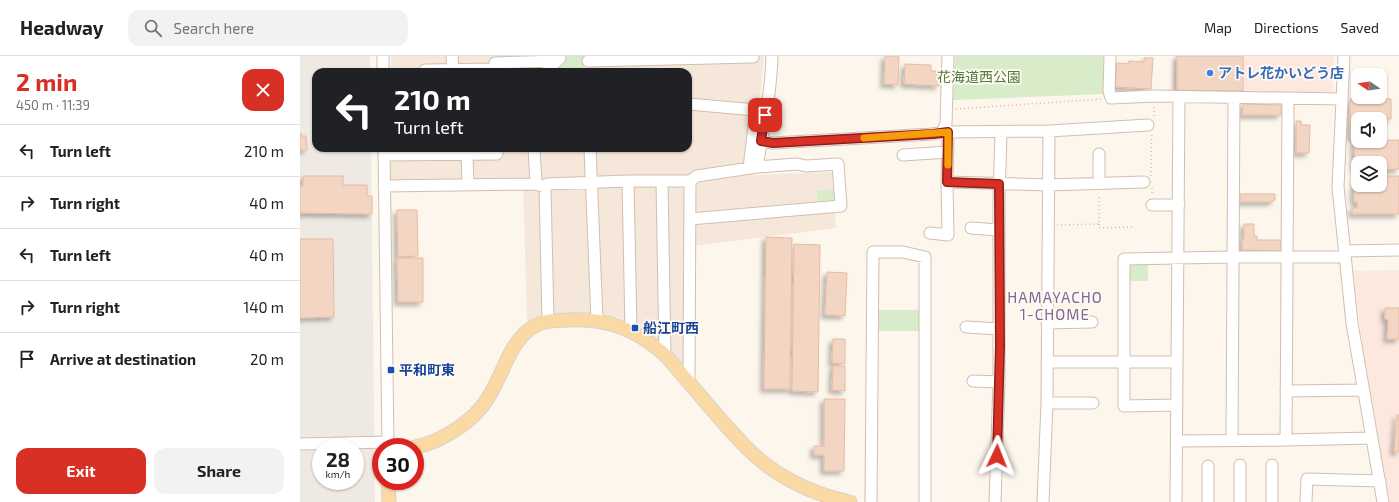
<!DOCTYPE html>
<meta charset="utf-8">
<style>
:root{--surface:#fff;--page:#f2f2f2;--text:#222;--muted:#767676;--line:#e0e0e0;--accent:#d93025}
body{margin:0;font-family:"Exo 2","Noto Sans JP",sans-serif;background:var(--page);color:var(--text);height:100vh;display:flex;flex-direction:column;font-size:15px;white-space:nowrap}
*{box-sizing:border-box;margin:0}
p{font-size:13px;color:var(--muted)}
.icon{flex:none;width:22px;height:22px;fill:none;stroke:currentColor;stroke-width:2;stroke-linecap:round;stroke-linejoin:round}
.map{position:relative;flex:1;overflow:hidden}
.details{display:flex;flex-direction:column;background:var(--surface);width:300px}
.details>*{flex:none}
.guide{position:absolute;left:12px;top:12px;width:380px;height:84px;border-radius:12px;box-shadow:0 1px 3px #0004;background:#202124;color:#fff;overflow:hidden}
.needle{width:26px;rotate:283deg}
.tools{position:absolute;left:1051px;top:12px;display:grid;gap:8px}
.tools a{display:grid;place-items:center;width:36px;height:36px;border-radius:8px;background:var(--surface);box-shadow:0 1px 3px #0004;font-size:20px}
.speed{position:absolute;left:12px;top:382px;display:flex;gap:8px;font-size:20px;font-weight:700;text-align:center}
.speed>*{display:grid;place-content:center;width:52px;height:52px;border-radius:50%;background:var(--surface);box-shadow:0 1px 3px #0004;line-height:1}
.speed small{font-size:10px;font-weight:400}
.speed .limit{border:6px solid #d22;background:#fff;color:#111}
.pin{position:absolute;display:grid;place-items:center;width:34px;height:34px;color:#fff;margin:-17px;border-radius:8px;box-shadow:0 2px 6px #0006}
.me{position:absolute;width:44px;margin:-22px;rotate:2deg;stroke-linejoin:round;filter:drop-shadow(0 0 3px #0008)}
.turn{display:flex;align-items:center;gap:14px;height:84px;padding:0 16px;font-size:18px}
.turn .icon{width:52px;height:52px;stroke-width:2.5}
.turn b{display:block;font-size:28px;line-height:34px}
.round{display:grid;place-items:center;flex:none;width:42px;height:42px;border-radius:12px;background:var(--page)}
.head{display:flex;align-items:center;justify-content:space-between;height:68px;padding:0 16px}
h1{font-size:24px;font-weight:700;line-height:30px;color:var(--accent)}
.primary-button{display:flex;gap:8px;margin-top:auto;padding:8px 16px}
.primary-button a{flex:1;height:46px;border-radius:12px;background:var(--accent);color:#fff;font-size:16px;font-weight:700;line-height:46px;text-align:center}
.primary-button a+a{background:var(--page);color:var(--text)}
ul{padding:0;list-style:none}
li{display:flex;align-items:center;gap:12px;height:52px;padding:0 16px;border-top:1px solid var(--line)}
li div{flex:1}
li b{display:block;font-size:15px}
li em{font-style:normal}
header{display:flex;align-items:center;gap:24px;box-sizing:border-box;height:56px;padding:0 20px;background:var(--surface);border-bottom:1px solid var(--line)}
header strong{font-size:19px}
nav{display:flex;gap:22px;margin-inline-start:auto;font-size:14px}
.search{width:280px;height:36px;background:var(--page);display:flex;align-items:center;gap:10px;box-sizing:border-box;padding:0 14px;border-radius:12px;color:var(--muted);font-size:15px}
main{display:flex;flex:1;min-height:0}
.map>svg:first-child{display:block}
.residential{fill:#f5e8da}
.commercial{fill:#fde8e0}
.industrial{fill:#efe9e4;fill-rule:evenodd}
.green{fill:#d8ecc9}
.building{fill:#f3d5c3;stroke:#e6bba3;filter:url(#shadow)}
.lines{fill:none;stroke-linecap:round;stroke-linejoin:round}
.minor-casing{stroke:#d1beb0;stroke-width:13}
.major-casing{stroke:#dad1cd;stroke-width:15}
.path{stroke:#d9b8a5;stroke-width:1.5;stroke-dasharray:1 3;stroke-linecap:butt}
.minor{stroke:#fff;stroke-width:11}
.major{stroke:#fbd9a5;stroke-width:13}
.route-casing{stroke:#8d1f18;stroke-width:10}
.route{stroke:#d93025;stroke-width:7}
.slow{stroke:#f59e0b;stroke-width:7}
.shop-dot{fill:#3f7fe0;stroke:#fffaf3;stroke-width:1.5}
.transit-dot{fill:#1a4fb4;stroke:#fffaf3;stroke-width:1.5}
.labels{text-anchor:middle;stroke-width:3.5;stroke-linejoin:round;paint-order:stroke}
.shop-label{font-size:14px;font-weight:bold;fill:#366cbe;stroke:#fffaf3;text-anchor:start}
.park-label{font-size:14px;fill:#537a41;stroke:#fffaf3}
.transit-label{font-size:14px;font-weight:bold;fill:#164399;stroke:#fffaf3;text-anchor:start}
.neighbourhood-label{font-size:15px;letter-spacing:1px;fill:#846695;stroke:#fffaf3}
</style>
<header>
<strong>Headway</strong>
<div class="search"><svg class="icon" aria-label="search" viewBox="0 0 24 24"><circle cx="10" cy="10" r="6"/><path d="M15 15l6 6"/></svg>Search here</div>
<nav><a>Map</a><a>Directions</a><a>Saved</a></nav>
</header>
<main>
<section class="details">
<div class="head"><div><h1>2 min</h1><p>450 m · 11:39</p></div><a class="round" style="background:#d93025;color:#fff"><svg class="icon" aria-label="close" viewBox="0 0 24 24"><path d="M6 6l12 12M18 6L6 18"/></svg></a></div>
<ul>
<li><svg class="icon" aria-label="left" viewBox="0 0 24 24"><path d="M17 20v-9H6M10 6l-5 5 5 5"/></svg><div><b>Turn left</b></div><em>210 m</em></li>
<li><svg class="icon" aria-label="right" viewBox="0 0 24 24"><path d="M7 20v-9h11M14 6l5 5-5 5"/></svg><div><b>Turn right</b></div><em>40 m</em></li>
<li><svg class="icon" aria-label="left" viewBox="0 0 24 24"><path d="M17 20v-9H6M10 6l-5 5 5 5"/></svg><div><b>Turn left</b></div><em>40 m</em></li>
<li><svg class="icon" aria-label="right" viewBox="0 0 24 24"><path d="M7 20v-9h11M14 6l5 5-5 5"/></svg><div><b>Turn right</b></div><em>140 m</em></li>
<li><svg class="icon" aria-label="arrive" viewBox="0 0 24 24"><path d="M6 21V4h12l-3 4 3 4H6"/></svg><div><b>Arrive at destination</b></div><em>20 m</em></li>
</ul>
<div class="primary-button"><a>Exit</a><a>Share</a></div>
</section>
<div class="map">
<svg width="1099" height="446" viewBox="0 0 1099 446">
<defs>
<filter id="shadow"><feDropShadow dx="-3.5" dy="3.5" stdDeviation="2" flood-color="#0004"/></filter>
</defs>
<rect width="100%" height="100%" fill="#fdf6ec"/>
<!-- residential -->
<path class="residential" d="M91,0H464L453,119L532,116L536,172L385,191L383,310L346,274L318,261L253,260L227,266L223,124L91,126V92H388V16H91Z"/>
<!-- commercial -->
<path class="commercial" d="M874,0H1034L1033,39L872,37Z
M1099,214V446H1088L1078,381L1063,294L1053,215Z"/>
<!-- industrial -->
<path class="industrial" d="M0,0H70V16H16V92H71L75,446H0ZM21,391H55V425H21Z"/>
<!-- green -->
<path class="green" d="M268,0H283L284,16H251Z
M655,0H803L804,38L653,44Z
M538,133L539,148L518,149L517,135Z
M826,205H848V225H826Z
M572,254H625V275H572Z"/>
<!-- building -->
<path class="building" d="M585,0H599L598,29L584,28Z
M877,0H943V35L877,34Z
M844,2H853L851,33L815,31L817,7L829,8V5L844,6Z
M605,8L631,9V15H639V30L604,28Z
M1050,43H1091V63H1058V82H1050Z
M943,48L981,49V59H942Z
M996,65H1001V69H1010L1009,97H996Z
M0,77H1V80H6L7,94H0Z
M1099,84V113L1080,114V107H1058V115H1055L1054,85Z
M3,120H43V129H67V140H72V158L0,157V130H3Z
M1056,120H1058V129H1080V120H1099V158H1052V152H1057V146H1054V130H1056Z
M940,138H975V144H973L972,146H940Z
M97,154H117L118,200L98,201Z
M944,168H954V180H957V184H981V195L942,194V183H944Z
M466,181L492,182L490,333H464Z
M0,183H33L34,261L0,262Z
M494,188L520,189L518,336L492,335Z
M97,202H123V246H98Z
M527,216L547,217L545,260L525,259Z
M1085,252H1099V283H1087L1088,264L1085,263Z
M533,283H545V308L532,307Z
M533,310H545V335L532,334Z
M524,343H545L544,415H524V399H514V390H524Z
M1097,359H1099V396H1094Z"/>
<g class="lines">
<defs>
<path id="minor" d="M83,0V16
M152,0L153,14
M810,0L809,35L811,42L854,40L1042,43
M1044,0L1038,131L1052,267L1083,446
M288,5L453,1
M125,16V14L195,13V7L257,5
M246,16L260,2
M388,48L456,54L449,112
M642,76L749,75L848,69
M648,76L647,126L748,129L844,126
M461,85L473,87L633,78L642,76L646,68L648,0
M84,92L88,391
M234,92L236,128
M290,92L297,264
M84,99L197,98V92
M167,99L168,129
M603,99L648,96
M457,111C463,75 471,37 472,0
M328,125L331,275
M362,125L365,300
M799,127V98
M84,130L236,128L245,131L247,128L328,125H390L397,120L457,111L497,108L506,110L538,108L541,150L390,163
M245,131L248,265
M852,149H879
M671,172L699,174
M630,177L648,179L647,126
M1045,195L1099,194
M747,267L792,266
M666,271L699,273
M747,306H877
M673,325L699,326
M389,327L390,125
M986,335L1063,334
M747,347H793
M877,349L824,350V203L932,201H1045
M932,384L934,42
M986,384L988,43
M877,385L986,384L1072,382
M0,388L88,386
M571,446L573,196H603L625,201V446
M695,446L699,326V144L701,76
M743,446L747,347L749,75
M876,446L879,41
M908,446V410
M940,446V409
M972,446V409
M1006,446L1007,423L1080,425"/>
<path id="major" d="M115,391C142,386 174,365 188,342C193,334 197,325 201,317C207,304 213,289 224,278C238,265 250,264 268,264C307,262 336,273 365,299C372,306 378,314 385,322C405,345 425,370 447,392C473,419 513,439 550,446
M88,425L89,446"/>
</defs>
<!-- minor casing -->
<use href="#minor" class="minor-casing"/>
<!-- major casing -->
<use href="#major" class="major-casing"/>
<!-- path -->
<path class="path" d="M656,53L802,43
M854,60V50
M851,120V92L852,78
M852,132V140
M799,168V172L832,171
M757,169L799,168V138"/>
<!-- minor -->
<use href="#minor" class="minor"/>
<!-- major -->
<use href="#major" class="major"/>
</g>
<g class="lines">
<defs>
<path id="route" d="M465,59L461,85L473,87L633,78L648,76L647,126L699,128L700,290L697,400"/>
</defs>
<!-- route casing -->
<use href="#route" class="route-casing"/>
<!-- route -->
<use href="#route" class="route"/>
<!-- slow -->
<path class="slow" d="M564,82L648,76V109"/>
</g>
<!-- markers -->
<circle class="shop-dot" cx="910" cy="17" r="4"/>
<g class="transit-dot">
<rect x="331" y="268" width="8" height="8" rx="2"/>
<rect x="87" y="310" width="8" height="8" rx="2"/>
</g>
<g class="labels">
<!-- shop labels -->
<g class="shop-label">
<text x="918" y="22">アトレ花かいどう店</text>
</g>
<!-- park labels -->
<g class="park-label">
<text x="679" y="26">花海道西公園</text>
</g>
<!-- transit labels -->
<g class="transit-label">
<text x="343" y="277">船江町西</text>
<text x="99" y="319">平和町東</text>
</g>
<!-- neighbourhood labels -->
<g class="neighbourhood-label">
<text x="755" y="247">HAMAYACHO<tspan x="755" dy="17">1-CHOME</tspan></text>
</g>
</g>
</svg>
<div class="tools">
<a><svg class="needle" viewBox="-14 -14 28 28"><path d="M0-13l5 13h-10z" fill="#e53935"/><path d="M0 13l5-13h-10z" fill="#767676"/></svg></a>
<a><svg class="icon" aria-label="sound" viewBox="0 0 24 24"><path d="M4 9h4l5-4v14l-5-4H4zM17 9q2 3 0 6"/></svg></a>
<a><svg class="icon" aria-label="layers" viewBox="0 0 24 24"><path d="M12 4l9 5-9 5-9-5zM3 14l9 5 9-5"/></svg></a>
</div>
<div class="speed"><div>28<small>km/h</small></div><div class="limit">30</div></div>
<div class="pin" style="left:465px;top:59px;background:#d93025"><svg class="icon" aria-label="arrive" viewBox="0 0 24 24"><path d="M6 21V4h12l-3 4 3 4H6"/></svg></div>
<svg class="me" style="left:697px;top:400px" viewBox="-20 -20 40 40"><path d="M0-17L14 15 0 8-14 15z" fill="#d93025" stroke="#fff" stroke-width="4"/></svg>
<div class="guide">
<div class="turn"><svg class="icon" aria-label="left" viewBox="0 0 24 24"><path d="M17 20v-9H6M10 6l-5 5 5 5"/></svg><div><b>210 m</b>Turn left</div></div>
</div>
</div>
</main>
